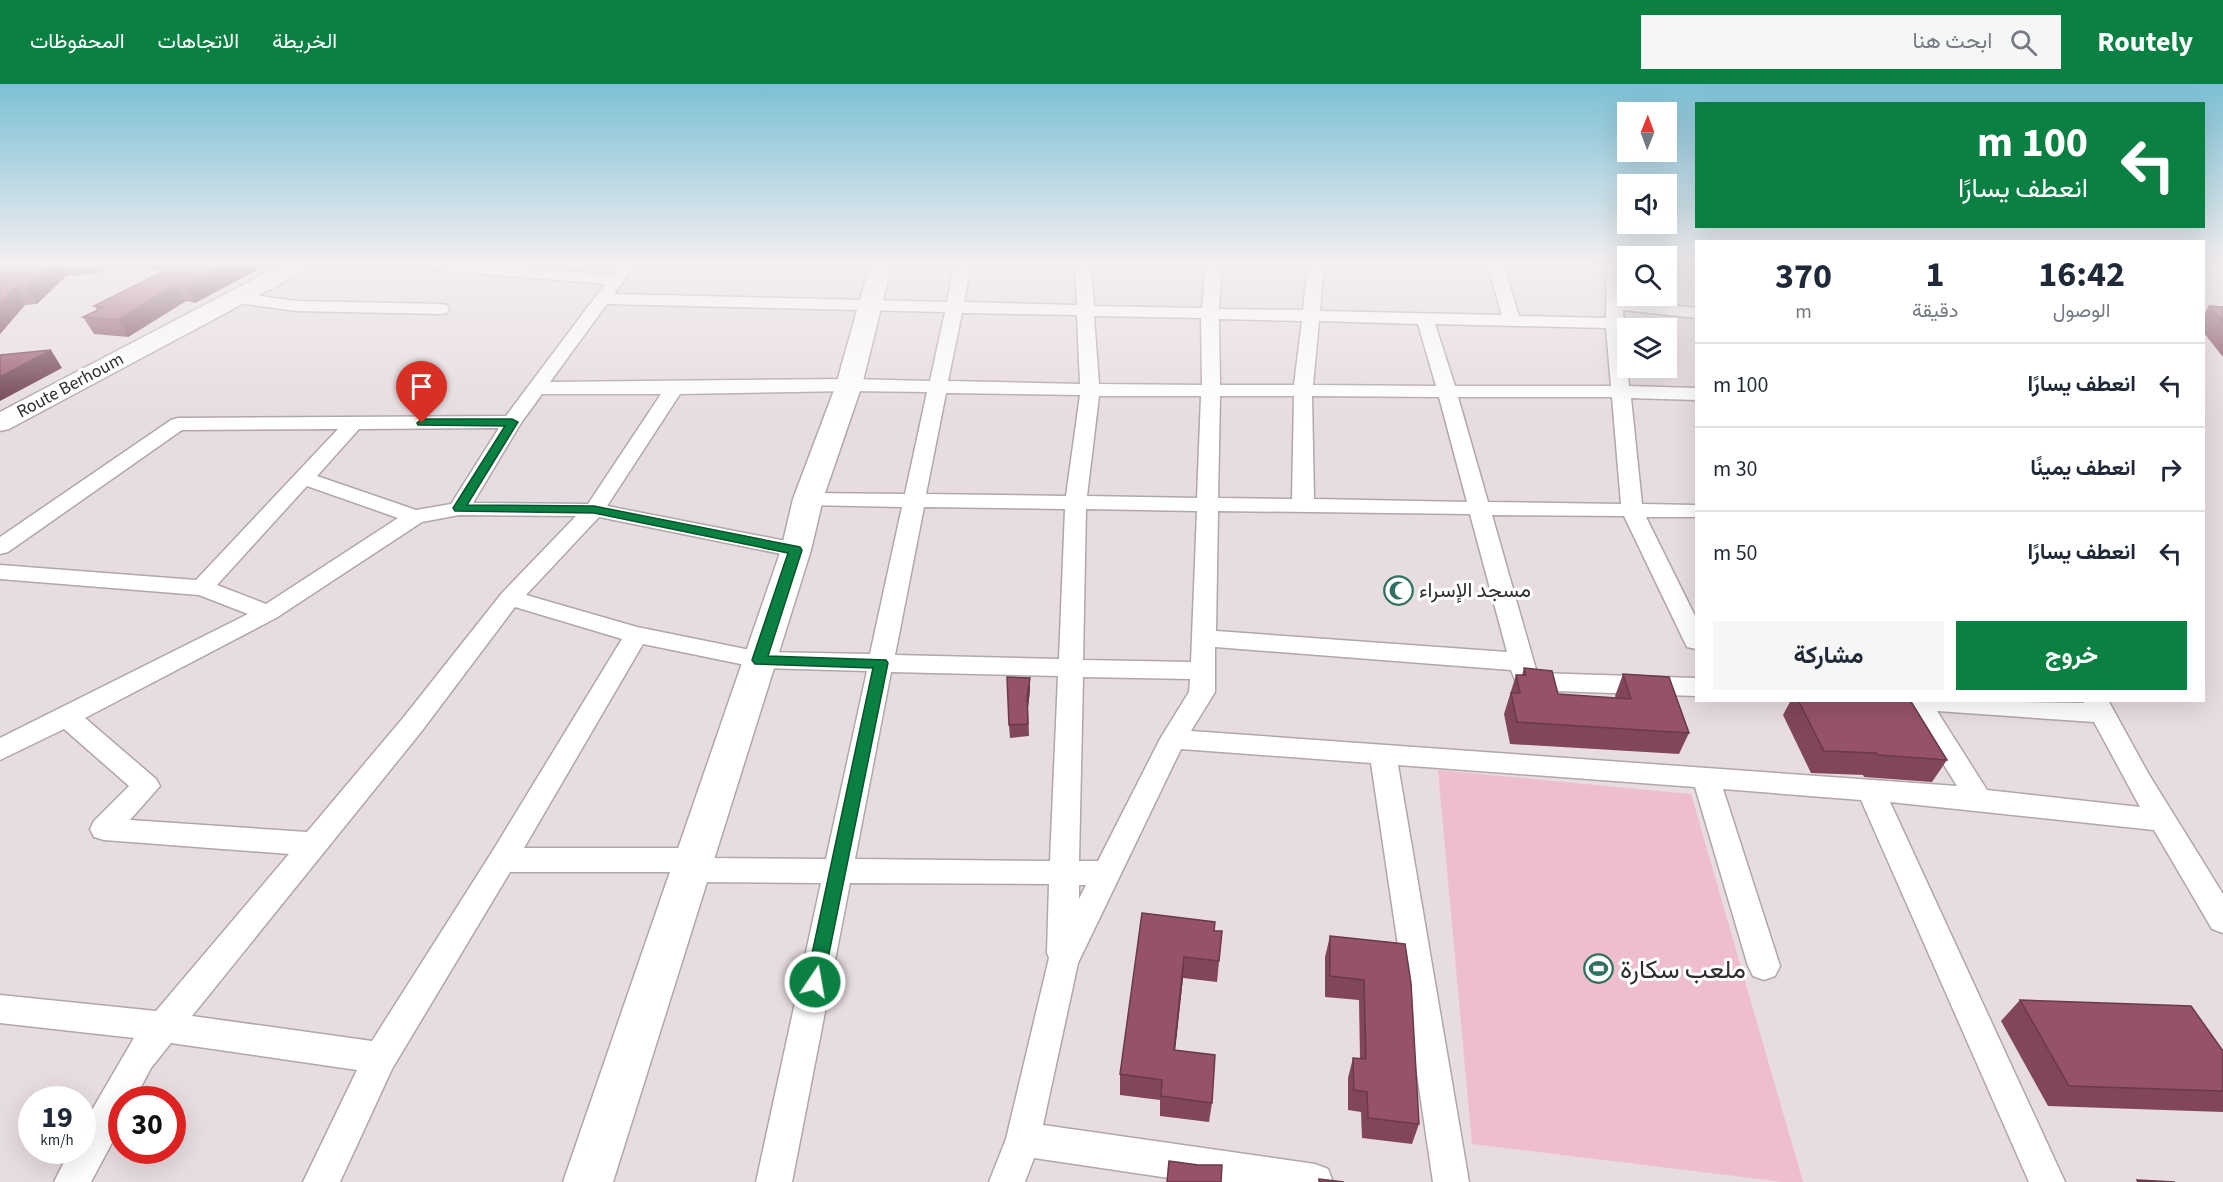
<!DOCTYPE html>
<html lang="ar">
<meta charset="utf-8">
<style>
:root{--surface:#fff;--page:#f6f6f7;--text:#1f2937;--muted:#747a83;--line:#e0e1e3;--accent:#0b8043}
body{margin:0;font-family:"Source Sans 3",Vazirmatn,sans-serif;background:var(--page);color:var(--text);direction:rtl;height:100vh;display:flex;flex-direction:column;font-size:22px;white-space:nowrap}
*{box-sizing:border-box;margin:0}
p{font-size:20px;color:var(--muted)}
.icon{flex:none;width:33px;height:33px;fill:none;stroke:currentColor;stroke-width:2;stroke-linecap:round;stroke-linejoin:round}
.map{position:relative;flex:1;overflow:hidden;direction:ltr}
.panel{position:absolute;left:1695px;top:156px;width:510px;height:462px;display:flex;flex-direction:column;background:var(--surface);border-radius:0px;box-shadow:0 6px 24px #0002;direction:rtl}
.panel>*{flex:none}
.top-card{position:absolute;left:1695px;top:18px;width:510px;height:126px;border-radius:0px;box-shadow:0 6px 24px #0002;direction:rtl;background:#0b8043;color:#fff;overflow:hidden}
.needle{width:39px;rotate:1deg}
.buttons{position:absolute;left:1617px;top:18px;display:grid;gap:12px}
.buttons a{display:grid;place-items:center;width:60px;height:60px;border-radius:0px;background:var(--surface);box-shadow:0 6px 24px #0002;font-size:30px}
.speed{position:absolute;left:18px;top:1002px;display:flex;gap:12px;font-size:30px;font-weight:700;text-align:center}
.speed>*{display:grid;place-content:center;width:78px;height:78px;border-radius:50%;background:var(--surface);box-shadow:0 6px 24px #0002;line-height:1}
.speed small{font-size:15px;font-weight:400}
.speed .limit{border:9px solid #d22;background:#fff;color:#111}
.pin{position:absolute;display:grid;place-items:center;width:51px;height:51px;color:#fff;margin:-62px -26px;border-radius:50% 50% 50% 0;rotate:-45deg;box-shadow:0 0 6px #0007}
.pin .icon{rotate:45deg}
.me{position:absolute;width:66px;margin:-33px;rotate:12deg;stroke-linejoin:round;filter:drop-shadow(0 0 4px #0008)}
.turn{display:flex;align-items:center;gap:21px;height:126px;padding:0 18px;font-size:27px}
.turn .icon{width:78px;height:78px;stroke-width:2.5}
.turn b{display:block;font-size:42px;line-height:51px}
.eta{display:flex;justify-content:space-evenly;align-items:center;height:102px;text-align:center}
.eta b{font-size:36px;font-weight:700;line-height:42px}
.button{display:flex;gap:12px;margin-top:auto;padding:12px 18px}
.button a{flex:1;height:69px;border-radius:0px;background:var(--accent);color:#fff;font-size:24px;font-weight:700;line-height:69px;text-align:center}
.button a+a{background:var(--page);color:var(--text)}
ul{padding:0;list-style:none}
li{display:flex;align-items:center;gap:18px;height:84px;padding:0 18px;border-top:2px solid var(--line)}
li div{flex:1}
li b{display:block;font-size:22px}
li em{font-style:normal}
header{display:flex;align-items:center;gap:36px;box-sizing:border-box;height:84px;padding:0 30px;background:var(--accent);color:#fff}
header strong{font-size:28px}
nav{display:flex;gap:33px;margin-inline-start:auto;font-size:21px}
.search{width:420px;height:54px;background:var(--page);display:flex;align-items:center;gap:15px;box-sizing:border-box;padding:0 21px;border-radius:0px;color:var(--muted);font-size:22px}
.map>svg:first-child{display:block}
.green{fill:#eebecc}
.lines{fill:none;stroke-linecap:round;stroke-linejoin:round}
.street-casing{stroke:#b1a6a8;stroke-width:3}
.secondary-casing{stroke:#b1a6a8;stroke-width:3}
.street{fill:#fff;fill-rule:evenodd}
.secondary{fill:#fff;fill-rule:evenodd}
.wall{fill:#814759}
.shaded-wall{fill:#693a49}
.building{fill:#965368;stroke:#693a49;stroke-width:1.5}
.route{fill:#0b8043;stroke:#07532c;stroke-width:1.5}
.labels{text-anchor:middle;stroke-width:6;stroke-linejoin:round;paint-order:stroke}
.far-street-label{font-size:18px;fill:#312d2e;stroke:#fff}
.poi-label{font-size:21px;fill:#312d2e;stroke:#fff;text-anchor:start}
.near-poi-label{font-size:26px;fill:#312d2e;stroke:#fff;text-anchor:start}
</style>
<header>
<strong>Routely</strong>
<div class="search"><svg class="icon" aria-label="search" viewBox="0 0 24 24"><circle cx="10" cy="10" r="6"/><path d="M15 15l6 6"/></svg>ابحث هنا</div>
<nav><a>الخريطة</a><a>الاتجاهات</a><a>المحفوظات</a></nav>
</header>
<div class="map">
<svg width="2223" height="1098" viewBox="0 0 2223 1098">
<rect width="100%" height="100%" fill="#e7dcdf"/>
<!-- green -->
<path class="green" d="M1438,686L1691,710L1803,1098H1784L1472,1060Z"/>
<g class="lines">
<defs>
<path id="street" d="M413,180H481L612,191L620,180H636L614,210L947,218L955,180H971L964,218L1077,221L1075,180H1091L1094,222L1202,224L1206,180H1222L1219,225L1303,226L1308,180H1324L1320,227L1502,231L1487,180H1503L1519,232L1606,234L1607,180H1623V216L1696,224V234L1623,226L1629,302L1696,304V316L1631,314L1642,420L1696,421V433H1646L1696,534V565L1687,563L1684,557L1624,432L1492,431L1537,589L1696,594V612L1527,606L1518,603L1511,586L1215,563V608L1191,647L1957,702L1910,626L1891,622L1888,616L2084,619L2083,616H2108L2148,689L2223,810V849L2212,845L2154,746L1890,718L2065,1098H2029L1861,716L1723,705L1780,882L1775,892L1764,896L1753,892L1748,882L1695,703L1398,681L1469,1098H1433L1371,679L1181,665L1078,879L1043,1041L1315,1080L1328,1085L1333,1098H1196L1034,1074L1025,1098H989L1006,1055L1049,874L1047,869L1049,800L850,799L792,1098H756L821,799L691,798L681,794L677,788H510L392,985L340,1098H303L357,986L171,959L151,984L134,1016H122V1040L91,1098H54L70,1066H82V1043L134,954L0,939V911L156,927L289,770L104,756L94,753L90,745L94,737L129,702L64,645L0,676V654L248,530L199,511L0,495V481L196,496L338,345L182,346L8,468L0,470V453L171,336L178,334L506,332L605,200L421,185ZM607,220L945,228L930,297L849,295L550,298ZM962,229L1077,231L1080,300L948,297ZM1094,232L1201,234L1202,301L1099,300ZM1219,235L1302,237L1294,301H1220ZM1319,237L1418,240L1436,302L1313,301ZM1435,240L1606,244L1611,302H1455ZM849,307L927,308L905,410L808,409L801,411L797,415L801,419L808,421L902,423L870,570L760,568L637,543L526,511L599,433L796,473L804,471L807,466L804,461L796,459L607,422L680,310ZM946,309L1080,311L1066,412L926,410ZM542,310H661L588,420L473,419L521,339ZM1099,312H1201L1197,414L1087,412ZM1220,312H1294L1292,415L1218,414ZM1312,312L1439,313L1467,418L1314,415ZM1458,313H1612L1621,420L1488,418ZM499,344L451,420L416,426L317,392L359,345ZM307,402L398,434L266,520L217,501ZM924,423L1065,425L1059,575L895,571ZM1086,425L1197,427L1191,578L1083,576ZM1218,427L1470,430L1507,568L1216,547ZM459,431L576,432L502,509L403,634L307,748L130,736L160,702L156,695L85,634L276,534L422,438ZM515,523L622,555L492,768L372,957L192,932L421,648ZM643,560L760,584L867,587L826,775L708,774L704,768L694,764H524ZM891,588L1058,592L1050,777L855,775ZM1083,593L1190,595L1189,608L1160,655L1098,777H1079ZM1937,627L2094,638L2140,723L1987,706ZM1079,801H1086L1079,815Z
M236,209L297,217L441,220L447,221L449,225L447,229L441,230L297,227L230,218L228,214Z"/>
<path id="secondary" d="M283,180H311L308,185L9,345L0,347V328Z
M870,180H892L862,301L823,415L811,466L613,1098H563L781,466L793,415L836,301Z"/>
</defs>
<!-- street casing -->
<use href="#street" class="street-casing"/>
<!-- secondary casing -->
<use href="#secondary" class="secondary-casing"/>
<!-- street -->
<use href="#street" class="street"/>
<!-- secondary -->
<use href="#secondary" class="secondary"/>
</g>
<!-- wall -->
<path class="wall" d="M10,180H108L100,189L66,192L37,220L25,221L0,250V191Z
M123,180H268L195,219L186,217L128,253L94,250L83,233L97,226L94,222L165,187Z
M2209,222L2223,223V273L2204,249V230Z
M1524,584L1558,610L1616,614L1615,612L1623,590L1689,649L1679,670L1510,660L1504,630L1516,591H1522Z
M1030,606L1028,624L1029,652L1010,654L1009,641Z
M1791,616H1910L1947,676L1932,698L1864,693L1863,691L1811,689L1783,631Z
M1142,829L1214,847H1222L1217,898L1183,894L1175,966L1212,1019L1209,1038L1160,1032V1016L1120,1011V990Z
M1330,852L1405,860L1419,1040L1412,1060L1362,1054L1361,1028L1348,1026V994L1353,974H1360L1359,916L1325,913V873Z
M2020,916L2223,967V1028L2048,1022L2001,937Z"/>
<!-- shaded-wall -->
<path class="shaded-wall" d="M0,180H7L0,187Z
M51,180H59L66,192L37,220L26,203Z
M94,180H108L100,189Z
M229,180H268L195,219L186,202Z
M176,200L186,217L128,253L118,236Z
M15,204L25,221L0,250V220Z
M51,266L62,284L0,317V293Z
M1030,594V606L1028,624L1027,612Z
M1184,873L1183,894L1173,986L1174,966Z"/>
<!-- building -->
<path class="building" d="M10,180H51L26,203L15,204L0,220V191Z
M178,180H229L186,202L176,200L118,236L83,233L104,223L94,222Z
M2209,222L2223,223V238Z
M51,266L0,293V271Z
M1524,584L1552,587L1558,610L1631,615L1623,590L1669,593L1689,649L1517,638L1511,609H1520L1516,591H1526Z
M1007,593L1030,594L1027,612L1028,640L1009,641Z
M1798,616H1910L1947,676L1878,671L1876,669L1824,667Z
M1142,829L1215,838L1214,847H1222L1219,877L1184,873L1174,966L1215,971L1212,1019L1161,1012L1162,996L1120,990Z
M1330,852L1405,860L1411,899L1419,1040L1368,1034L1367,1008L1354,1006L1353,974L1366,975L1364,896L1330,892Z
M2020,916L2191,922L2223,967V1007L2069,1002Z
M1169,1077L1198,1081H1222L1221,1098H1167Z
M1319,1095L1344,1098H1319Z
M2137,1096L2175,1098H2138Z"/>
<!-- sky -->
<linearGradient id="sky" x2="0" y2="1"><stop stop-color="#7cc0d5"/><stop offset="0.54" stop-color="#f4eff1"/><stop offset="1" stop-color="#f4eff1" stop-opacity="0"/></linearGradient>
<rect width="2223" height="334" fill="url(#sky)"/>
<!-- route -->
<path class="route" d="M422,335H512L518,338L467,421L594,422L800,463L802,466L768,572L886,576L888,579L822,904L815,906L809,904L806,898L873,584L755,580L752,576L788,469L594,429L455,427L453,424L505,342L418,341L417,339Z"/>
<!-- icons -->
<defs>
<symbol id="mosque-ring" viewBox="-11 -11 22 22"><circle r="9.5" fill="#fff" stroke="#307060" stroke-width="1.5"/><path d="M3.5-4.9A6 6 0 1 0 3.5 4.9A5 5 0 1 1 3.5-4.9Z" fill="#307060"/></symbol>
<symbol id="stadium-ring" viewBox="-11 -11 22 22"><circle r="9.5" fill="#fff" stroke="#307060" stroke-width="1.5"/><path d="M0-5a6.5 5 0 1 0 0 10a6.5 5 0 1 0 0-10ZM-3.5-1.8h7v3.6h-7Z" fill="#307060"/></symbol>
</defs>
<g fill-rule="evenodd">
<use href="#mosque-ring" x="1382" y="490" width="33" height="33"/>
<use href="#stadium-ring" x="1582" y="868" width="33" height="33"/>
</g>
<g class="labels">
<!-- far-street labels -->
<g class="far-street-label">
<text transform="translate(70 301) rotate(-28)" y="6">Route Berhoum</text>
</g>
<!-- poi labels -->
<g class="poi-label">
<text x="1419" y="513">مسجد الإسراء</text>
</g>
<!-- near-poi labels -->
<g class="near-poi-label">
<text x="1620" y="894">ملعب سكارة</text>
</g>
</g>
</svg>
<div class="buttons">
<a><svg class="needle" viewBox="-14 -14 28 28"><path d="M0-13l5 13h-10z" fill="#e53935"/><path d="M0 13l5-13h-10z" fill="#747a83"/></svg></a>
<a><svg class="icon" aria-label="sound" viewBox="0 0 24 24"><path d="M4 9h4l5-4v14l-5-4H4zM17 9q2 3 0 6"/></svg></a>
<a><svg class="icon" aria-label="search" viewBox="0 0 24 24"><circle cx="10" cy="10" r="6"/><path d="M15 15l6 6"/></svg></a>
<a><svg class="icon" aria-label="layers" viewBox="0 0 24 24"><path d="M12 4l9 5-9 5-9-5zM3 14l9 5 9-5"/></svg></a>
</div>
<div class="speed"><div>19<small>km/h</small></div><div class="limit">30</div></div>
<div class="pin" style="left:422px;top:339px;background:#d93025"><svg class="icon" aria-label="arrive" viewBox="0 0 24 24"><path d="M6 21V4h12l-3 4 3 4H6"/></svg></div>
<svg class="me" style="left:815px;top:898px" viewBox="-20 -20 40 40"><circle r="17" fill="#0b8043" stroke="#fff" stroke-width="3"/><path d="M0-11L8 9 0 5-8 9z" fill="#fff"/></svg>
<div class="top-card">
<div class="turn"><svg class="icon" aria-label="left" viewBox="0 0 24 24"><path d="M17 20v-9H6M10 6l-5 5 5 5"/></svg><div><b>100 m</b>انعطف يسارًا</div></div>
</div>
<section class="panel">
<div class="eta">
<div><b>16:42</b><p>الوصول</p></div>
<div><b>1</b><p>دقيقة</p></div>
<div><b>370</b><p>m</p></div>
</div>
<ul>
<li><svg class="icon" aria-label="left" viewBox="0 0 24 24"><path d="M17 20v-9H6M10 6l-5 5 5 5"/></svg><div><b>انعطف يسارًا</b></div><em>100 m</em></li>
<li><svg class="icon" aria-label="right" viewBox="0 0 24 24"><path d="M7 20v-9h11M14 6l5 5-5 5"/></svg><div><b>انعطف يمينًا</b></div><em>30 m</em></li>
<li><svg class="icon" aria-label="left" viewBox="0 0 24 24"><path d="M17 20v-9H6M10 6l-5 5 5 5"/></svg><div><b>انعطف يسارًا</b></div><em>50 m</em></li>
</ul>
<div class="button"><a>خروج</a><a>مشاركة</a></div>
</section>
</div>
